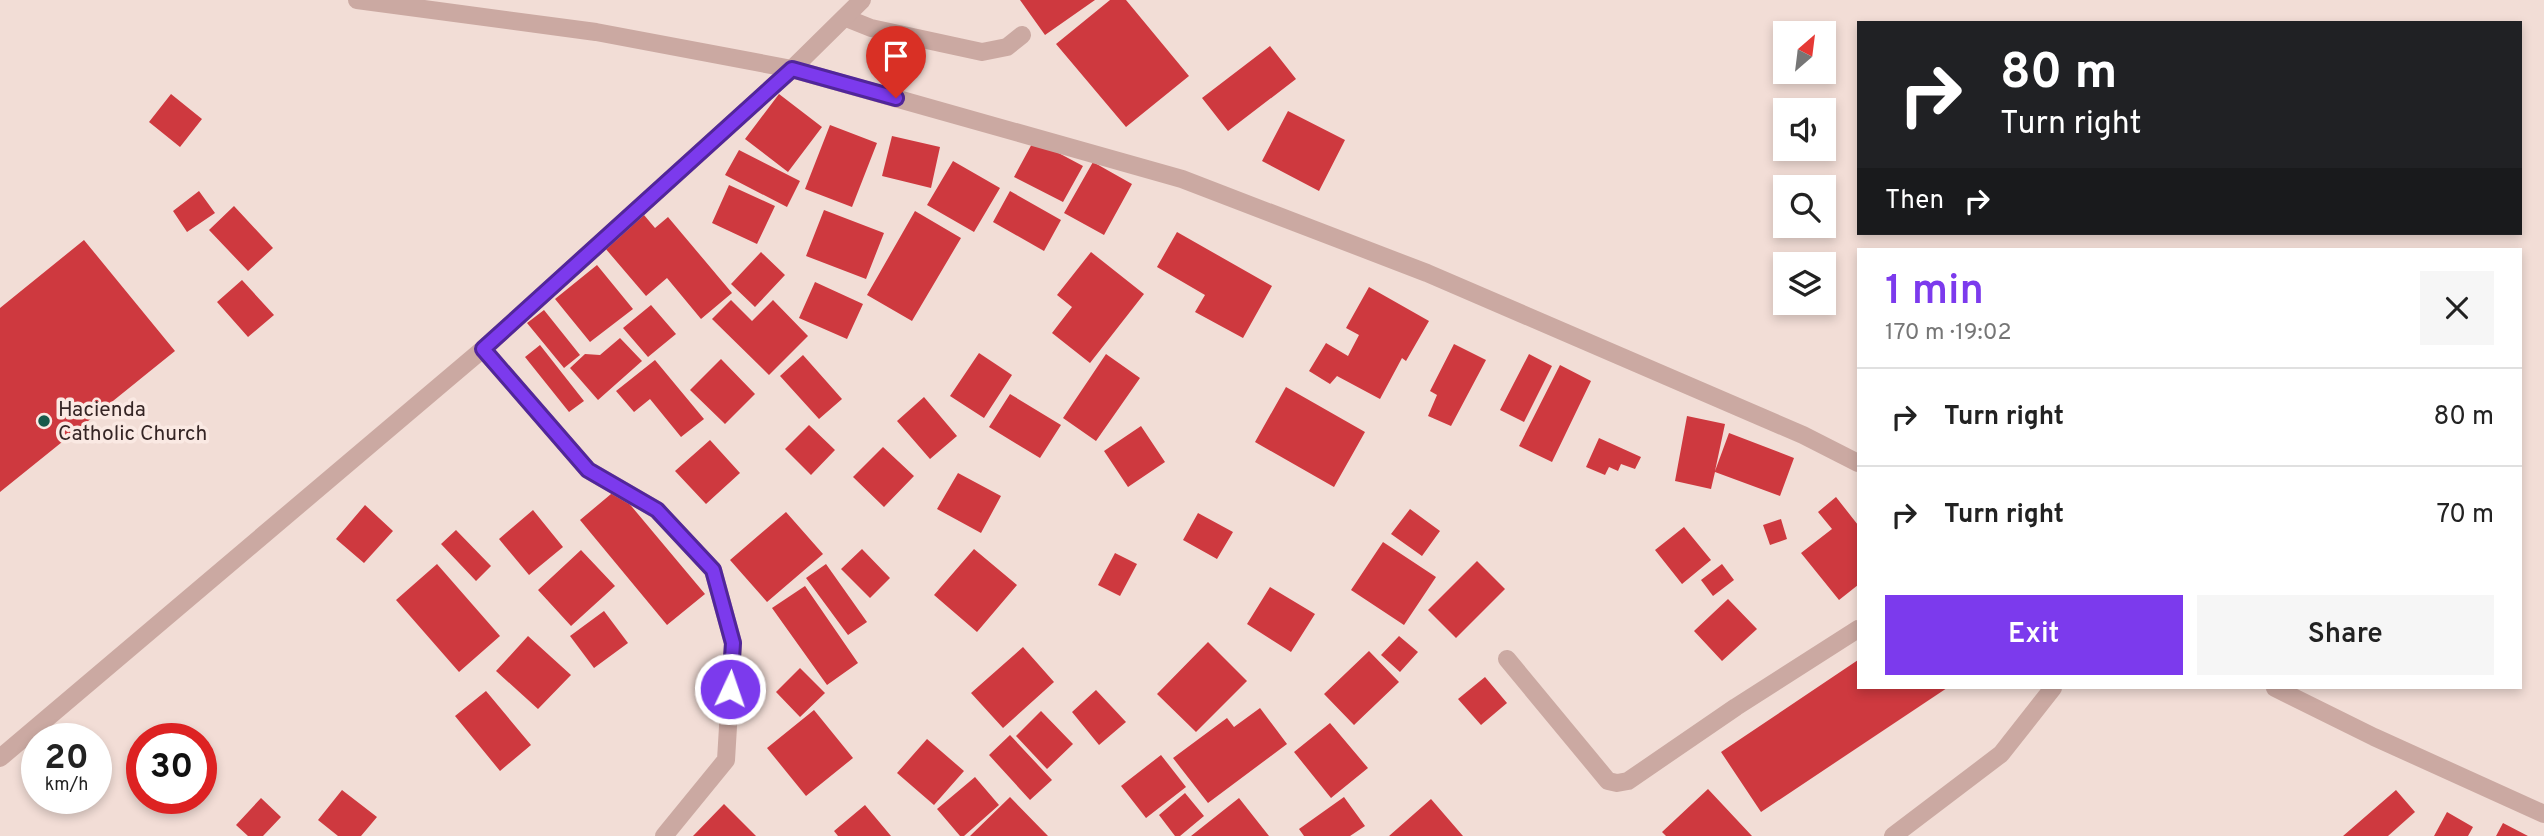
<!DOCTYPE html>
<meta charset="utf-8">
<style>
:root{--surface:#fff;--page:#f6f6f6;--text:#222;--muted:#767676;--line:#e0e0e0;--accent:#7c3aed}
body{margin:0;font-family:Overpass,sans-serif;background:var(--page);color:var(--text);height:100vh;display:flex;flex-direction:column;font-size:26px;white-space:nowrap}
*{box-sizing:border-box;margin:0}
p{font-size:23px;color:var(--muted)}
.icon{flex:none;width:38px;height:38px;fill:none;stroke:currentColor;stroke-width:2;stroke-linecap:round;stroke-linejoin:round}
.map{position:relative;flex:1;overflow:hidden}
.details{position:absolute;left:1857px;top:248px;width:665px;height:441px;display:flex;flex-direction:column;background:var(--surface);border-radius:0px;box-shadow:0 4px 10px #0003}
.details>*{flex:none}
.hud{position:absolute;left:1857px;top:21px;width:665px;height:214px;border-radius:0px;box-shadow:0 4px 10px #0003;background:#202124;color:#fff;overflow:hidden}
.needle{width:46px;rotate:28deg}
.buttons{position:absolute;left:1773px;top:21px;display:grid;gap:14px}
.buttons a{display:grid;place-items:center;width:63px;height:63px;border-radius:0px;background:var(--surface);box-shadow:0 4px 10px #0003;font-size:35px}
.speed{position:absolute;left:21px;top:723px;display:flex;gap:14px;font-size:35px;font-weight:700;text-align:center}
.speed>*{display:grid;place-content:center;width:91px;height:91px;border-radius:50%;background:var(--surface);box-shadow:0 4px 10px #0003;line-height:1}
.speed small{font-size:18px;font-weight:400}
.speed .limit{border:10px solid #d22;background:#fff;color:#111}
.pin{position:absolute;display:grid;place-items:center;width:60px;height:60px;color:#fff;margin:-72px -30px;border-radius:50% 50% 50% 0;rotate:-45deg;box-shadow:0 0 7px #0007}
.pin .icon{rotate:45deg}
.me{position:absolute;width:77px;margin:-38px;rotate:3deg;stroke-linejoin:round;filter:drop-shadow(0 0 5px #0008)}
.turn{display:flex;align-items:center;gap:24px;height:147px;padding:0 28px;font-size:32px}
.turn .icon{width:91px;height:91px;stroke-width:2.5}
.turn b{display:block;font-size:49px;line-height:60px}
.then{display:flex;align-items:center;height:66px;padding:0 28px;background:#0003;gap:14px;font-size:26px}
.round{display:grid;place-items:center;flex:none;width:74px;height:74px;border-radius:0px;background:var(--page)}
.headline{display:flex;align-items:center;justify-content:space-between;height:119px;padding:0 28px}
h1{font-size:42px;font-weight:600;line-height:52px;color:var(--accent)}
.cta{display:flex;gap:14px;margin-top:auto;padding:14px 28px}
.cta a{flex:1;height:80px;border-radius:0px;background:var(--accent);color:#fff;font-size:28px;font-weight:600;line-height:80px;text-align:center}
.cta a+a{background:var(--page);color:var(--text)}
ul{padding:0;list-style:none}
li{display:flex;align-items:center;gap:21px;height:98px;padding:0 28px;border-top:2px solid var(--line)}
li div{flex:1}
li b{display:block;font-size:26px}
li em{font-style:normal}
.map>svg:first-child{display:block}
.building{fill:#ce393f}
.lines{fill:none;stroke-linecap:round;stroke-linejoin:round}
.service{stroke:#cba9a2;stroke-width:18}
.minor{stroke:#cba9a2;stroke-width:18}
.tertiary{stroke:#cba9a2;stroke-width:18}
.route-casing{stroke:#51269a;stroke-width:18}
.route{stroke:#7c3aed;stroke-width:12}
.poi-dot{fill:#18594b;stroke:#fae9e3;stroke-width:2.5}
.labels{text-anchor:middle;stroke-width:7;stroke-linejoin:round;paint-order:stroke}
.poi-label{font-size:21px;fill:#352525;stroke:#fae9e3;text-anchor:start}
</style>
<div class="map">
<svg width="2544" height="836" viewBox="0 0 2544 836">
<rect width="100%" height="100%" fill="#f2ddd6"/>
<!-- building -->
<path class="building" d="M1020,0H1095L1045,35Z
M1110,0H1126L1189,76L1126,127L1056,44Z
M1270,46L1296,79L1228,131L1202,98Z
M171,94L202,119L180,147L149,122Z
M779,94L822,127L788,172L745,139Z
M1288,111L1345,140L1319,191L1262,161Z
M830,125L877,143L852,207L805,189Z
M892,136L940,147L931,188L882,176Z
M1034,140L1083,166L1063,202L1014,177Z
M739,150L800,181L787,207L725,175Z
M953,161L1000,188L974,232L927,205Z
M1093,162L1132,184L1104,235L1064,213Z
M729,185L775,206L757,244L712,223Z
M199,191L215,213L187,232L173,211Z
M1010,191L1061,220L1044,251L993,222Z
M234,206L273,248L248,271L209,230Z
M824,210L884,233L866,279L806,256Z
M915,211L961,238L912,321L867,295Z
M644,215L655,228L668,217L732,293L701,319L667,278L646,296L605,248Z
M1177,232L1272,286L1243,338L1195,312L1205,295L1157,267Z
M84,240L175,351L0,492V308Z
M761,252L785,275L755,307L731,284Z
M1091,252L1144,294L1090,363L1052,333L1072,307L1057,295Z
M597,265L633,309L590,342L555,299Z
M242,280L274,315L248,337L217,302Z
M815,282L863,304L847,339L799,318Z
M1369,287L1429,321L1406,361L1402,358L1380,399L1337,376L1330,384L1309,371L1326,343L1348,356L1359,335L1346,328Z
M731,300L752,321L773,300L808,336L769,375L712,319Z
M651,305L676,334L648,357L623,328Z
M544,310L580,355L564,368L527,323Z
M620,338L642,361L598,400L570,368L585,354L600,355Z
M1454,344L1486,360L1451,426L1428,416L1437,395L1430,391Z
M540,345L584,401L569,412L525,357Z
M979,353L1012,375L984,418L950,396Z
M1106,354L1140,378L1096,441L1063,418Z
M1529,354L1552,366L1524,422L1500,410Z
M803,355L842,399L819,419L780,376Z
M721,359L755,394L725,424L690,390Z
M655,360L704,419L681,437L650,399L634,412L616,391Z
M1560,365L1591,381L1552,462L1519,446Z
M1286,387L1365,432L1334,487L1255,442Z
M1010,394L1061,425L1040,458L989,427Z
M924,397L957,436L930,459L897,421Z
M1687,416L1725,424L1715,471L1729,433L1794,458L1780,496L1715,472L1711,489L1675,481Z
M809,425L835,450L811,475L785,449Z
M1141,426L1165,462L1128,487L1104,451Z
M1599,438L1641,457L1635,469L1621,464L1618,471L1609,467L1605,475L1586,467Z
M710,440L740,473L706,504L675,471Z
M883,447L914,476L884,507L853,477Z
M958,473L1001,496L981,533L937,509Z
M617,489L705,594L667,625L580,520Z
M1836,497L1858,525V585L1839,600L1801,553L1832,529L1818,512Z
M365,505L393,531L364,563L336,539Z
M1410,509L1440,531L1422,556L1391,534Z
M533,510L563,547L529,575L499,539Z
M786,512L823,554L767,602L730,560Z
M1198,513L1233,532L1217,559L1183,540Z
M1781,519L1787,539L1770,545L1763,525Z
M1684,527L1711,560L1682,584L1655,550Z
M456,530L491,566L476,581L441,544Z
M1383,542L1436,577L1404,625L1351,590Z
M862,549L890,578L870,598L841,569Z
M974,549L1017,585L977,632L934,595Z
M581,550L615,586L571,626L538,590Z
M1115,553L1137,564L1120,596L1098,585Z
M1477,561L1505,589L1456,638L1428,610Z
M437,564L500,636L459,672L396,600Z
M826,564L867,622L848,635L806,578Z
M1722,564L1734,580L1713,596L1701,580Z
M805,586L858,663L827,685L772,608Z
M1270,587L1315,614L1291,652L1247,624Z
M1728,599L1757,629L1722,661L1694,631Z
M604,611L628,643L594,668L570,636Z
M528,636L571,675L538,709L496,671Z
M1399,636L1418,652L1400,672L1381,655Z
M1208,642L1247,681L1196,732L1157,694Z
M1023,647L1054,682L1003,728L971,693Z
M1369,651L1399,682L1354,725L1324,694Z
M1858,660V688H1947L1761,812L1721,752Z
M800,668L825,693L800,717L776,692Z
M1485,677L1507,703L1481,725L1458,699Z
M1096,690L1126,722L1099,745L1072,712Z
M486,691L531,745L500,771L455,716Z
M1260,708L1287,744L1208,803L1173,758L1227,718L1234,727Z
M814,710L853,758L806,796L767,748Z
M1041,711L1073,744L1047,769L1016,736Z
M1330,723L1368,768L1331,798L1294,752Z
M1010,735L1052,780L1030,800L989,755Z
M927,739L964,771L934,805L897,773Z
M1161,755L1186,787L1146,818L1121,786Z
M975,777L999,805L964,836H960L937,809Z
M1708,789L1752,836H1666L1662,832Z
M342,790L377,817L361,836H338L318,820Z
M2396,790L2415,812L2388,836H2343Z
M1185,793L1204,816L1180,836H1175L1159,815Z
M1010,797L1048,836H970Z
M1344,797L1365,826L1350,836H1304L1299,829Z
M261,798L281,817L263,836H248L236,825Z
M1239,798L1269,836H1191Z
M1431,799L1463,836H1389Z
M724,804L756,836H693Z
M865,805L891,836H838L834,831Z
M2447,812L2473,827L2468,836H2434Z
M2503,823L2528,836H2496Z"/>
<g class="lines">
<!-- service -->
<path class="service" d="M357,0L596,32L792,69
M846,18L871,28L982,52L1007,47L1022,35
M1893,836L2001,754L2053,688"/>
<!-- minor -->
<path class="minor" d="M483,349L588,470L657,510L713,570L733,643L726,760L664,836
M1507,659L1608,781L1617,783L1628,781L1736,707L1858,629
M0,758L483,349L792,69"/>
<!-- tertiary -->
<path class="tertiary" d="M792,69L1182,179L1427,273L1803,435L1858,463
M792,69L862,0
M2275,688L2374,737L2544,814"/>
</g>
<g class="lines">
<defs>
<path id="route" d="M730,689L733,643L713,570L657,510L588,470L483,349L792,69L896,98"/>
</defs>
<!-- route casing -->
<use href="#route" class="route-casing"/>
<!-- route -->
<use href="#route" class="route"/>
</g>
<!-- markers -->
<circle class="poi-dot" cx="44" cy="421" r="7"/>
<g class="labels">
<!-- poi labels -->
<g class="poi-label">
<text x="58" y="416">Hacienda<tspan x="58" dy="24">Catholic Church</tspan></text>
</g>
</g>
</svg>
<div class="buttons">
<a><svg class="needle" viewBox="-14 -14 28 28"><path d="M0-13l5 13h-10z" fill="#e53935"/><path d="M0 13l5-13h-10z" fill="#767676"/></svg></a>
<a><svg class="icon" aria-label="sound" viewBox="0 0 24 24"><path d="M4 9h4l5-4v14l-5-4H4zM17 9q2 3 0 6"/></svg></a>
<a><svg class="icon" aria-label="search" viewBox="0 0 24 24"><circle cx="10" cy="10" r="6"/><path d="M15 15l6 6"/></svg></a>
<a><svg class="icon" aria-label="layers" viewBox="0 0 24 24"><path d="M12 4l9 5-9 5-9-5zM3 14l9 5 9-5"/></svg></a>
</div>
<div class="speed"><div>20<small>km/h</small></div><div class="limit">30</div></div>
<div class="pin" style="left:896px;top:98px;background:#d93025"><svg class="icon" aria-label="arrive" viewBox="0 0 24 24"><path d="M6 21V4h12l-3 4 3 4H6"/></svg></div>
<svg class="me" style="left:730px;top:689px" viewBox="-20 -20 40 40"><circle r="17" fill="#7c3aed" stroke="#fff" stroke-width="3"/><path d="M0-11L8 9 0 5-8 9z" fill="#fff"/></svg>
<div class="hud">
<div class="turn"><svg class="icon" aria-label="right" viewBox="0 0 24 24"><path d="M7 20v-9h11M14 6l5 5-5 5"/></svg><div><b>80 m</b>Turn right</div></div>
<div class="then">Then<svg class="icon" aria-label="right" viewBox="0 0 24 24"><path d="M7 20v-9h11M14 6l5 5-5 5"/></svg></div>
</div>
<section class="details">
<div class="headline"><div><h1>1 min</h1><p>170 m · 19:02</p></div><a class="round"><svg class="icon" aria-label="close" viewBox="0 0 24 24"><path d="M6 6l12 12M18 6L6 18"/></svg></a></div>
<ul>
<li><svg class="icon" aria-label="right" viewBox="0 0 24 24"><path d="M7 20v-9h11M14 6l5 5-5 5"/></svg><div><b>Turn right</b></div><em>80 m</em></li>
<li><svg class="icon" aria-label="right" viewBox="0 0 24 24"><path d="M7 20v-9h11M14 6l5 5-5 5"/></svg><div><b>Turn right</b></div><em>70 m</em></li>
</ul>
<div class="cta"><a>Exit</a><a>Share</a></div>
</section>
</div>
